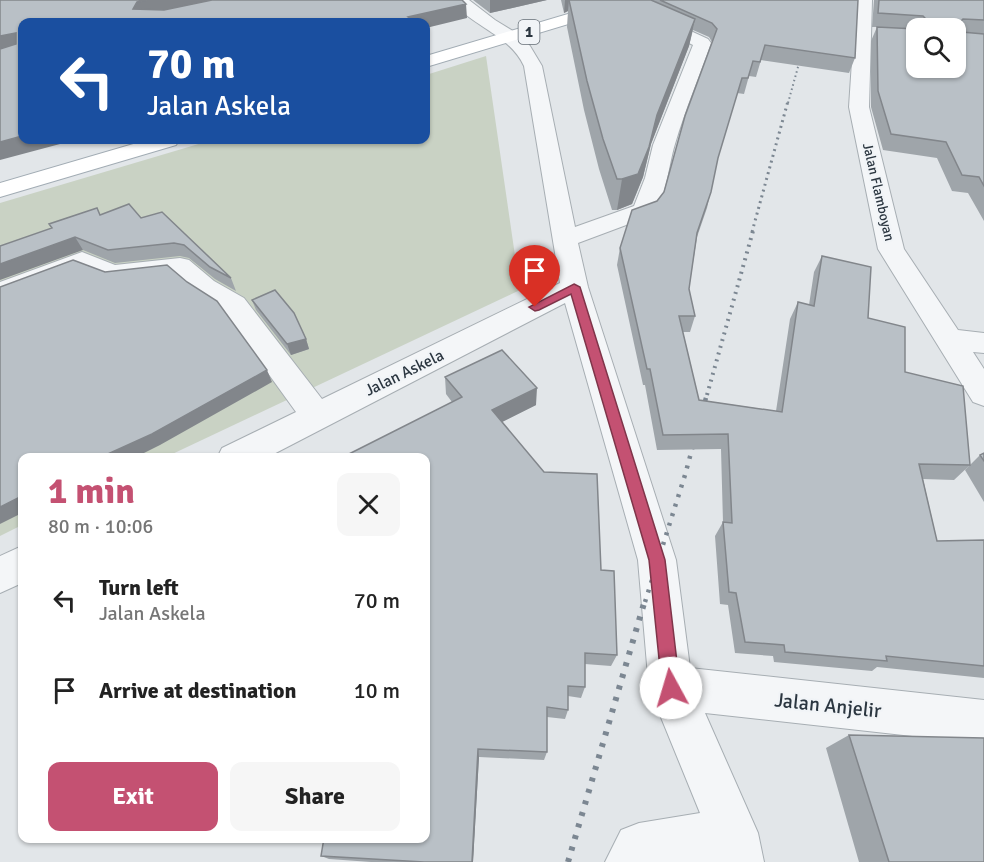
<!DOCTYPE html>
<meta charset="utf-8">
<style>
:root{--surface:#fff;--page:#f6f6f6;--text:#222;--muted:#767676;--accent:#c45172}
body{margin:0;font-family:Signika,sans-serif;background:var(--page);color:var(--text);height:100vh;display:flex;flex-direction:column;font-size:22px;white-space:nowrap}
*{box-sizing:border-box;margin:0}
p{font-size:20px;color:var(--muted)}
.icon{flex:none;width:33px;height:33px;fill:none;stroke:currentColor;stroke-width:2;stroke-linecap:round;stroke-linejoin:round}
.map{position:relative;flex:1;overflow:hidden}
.details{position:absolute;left:18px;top:453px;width:412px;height:390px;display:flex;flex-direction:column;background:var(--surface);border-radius:12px;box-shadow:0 2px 4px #0004}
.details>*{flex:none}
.hud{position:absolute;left:18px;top:18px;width:412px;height:126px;border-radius:12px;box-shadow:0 2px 4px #0004;background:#1a4fa0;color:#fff;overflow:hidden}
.controls{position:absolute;left:906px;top:18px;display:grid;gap:12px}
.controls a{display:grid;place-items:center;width:60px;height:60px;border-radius:12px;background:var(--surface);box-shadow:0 2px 4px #0004;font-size:30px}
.pin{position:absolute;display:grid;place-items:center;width:51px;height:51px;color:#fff;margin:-62px -26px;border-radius:50% 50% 50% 0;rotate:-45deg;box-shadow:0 0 6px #0007}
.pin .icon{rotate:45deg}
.me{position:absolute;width:66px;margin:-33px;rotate:354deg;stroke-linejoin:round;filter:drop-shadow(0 0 4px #0008)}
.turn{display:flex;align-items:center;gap:21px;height:126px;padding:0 30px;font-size:27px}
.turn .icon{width:78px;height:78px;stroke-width:2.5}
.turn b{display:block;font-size:42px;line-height:51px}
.round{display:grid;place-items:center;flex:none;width:63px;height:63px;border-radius:12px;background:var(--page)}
.headline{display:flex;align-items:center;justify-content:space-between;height:102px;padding:0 30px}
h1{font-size:36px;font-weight:700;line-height:45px;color:var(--accent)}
.cta{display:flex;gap:12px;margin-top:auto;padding:12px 30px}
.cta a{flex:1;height:69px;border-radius:12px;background:var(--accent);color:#fff;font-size:24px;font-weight:700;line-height:69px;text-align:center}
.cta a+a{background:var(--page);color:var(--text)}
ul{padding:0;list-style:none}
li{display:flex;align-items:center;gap:18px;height:90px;padding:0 30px}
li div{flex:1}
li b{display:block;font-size:22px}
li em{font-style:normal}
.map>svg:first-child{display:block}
.green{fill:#c9d2c4}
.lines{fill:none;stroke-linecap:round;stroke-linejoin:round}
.minor-casing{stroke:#a7aeb3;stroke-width:2}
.major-casing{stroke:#a2acb4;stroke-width:2}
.minor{fill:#f4f6f8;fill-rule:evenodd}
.major{fill:#fff;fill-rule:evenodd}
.rail-far4{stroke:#7c8792;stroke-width:2;stroke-dasharray:1.5 3;stroke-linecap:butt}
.rail-far3{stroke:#7c8792;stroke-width:3;stroke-dasharray:2 4;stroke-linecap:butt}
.rail-far2{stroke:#7c8792;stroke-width:4;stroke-dasharray:2 5;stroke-linecap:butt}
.rail-far1{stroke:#7c8792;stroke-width:4.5;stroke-dasharray:3 7;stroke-linecap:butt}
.rail{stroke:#7c8792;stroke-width:6;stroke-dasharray:4 8;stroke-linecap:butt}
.wall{fill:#9fa5aa;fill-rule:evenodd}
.shaded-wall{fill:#82868b}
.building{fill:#b9c0c6;stroke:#82868b;stroke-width:1.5}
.route{fill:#c45172;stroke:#7f354a;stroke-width:1.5}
.labels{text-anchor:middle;stroke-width:4.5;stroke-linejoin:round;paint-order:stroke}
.far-street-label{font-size:14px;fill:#2b3640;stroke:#f1f4f7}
.shield{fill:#f1f4f7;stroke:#666f77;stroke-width:1.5}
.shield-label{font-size:15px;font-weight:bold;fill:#2b3640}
.street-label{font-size:16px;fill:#2b3640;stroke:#f1f4f7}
.near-street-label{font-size:20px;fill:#2b3640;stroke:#f1f4f7}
</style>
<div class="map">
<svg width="984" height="862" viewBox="0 0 984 862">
<rect width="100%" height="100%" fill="#e2e6e9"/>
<!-- green -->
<path class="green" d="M486,56L520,290L166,457L22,458V525L0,536V203L212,140H426V75Z"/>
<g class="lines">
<defs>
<path id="minor" d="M451,0H469L495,20L521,36L530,46L542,66L575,227L634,206L645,178L653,145L693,45L644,21L642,18L644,15H656L708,39L711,43C699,77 685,110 675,144C668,167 667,195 653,215L578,243L588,287L676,560L690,668L984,700V744L705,713L758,833L764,862H605L621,830L639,823L700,813L649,688L638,560L565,303L266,458H217L222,448L296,412L224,312L194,293L174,275L112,282L81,270L0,301V282L82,252L115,265L180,258L189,260L214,281L244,298L322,399L560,283L524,66C509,34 472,27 451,0Z
M856,0H872L869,107L904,249L958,330L984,333V353L973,352L984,369V406L973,402L878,249L849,107Z
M22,546V583L0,593V556Z"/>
<path id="major" d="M615,0H640L638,3L426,67V56Z
M147,140H179L176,145L0,197V183Z"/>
</defs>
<!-- minor casing -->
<use href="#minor" class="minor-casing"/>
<!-- major casing -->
<use href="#major" class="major-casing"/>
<!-- minor -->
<use href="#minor" class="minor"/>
<!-- major -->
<use href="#major" class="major"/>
<!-- rail-far4 -->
<path class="rail-far4" d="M788,103L803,49"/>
<!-- rail-far3 -->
<path class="rail-far3" d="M752,232L788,101"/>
<!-- rail-far2 -->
<path class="rail-far2" d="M707,395L753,231"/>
<!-- rail-far1 -->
<path class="rail-far1" d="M645,602L685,475L707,394"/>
<!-- rail -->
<path class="rail" d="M568,862L645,600"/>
</g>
<!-- wall -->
<path class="wall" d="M473,0H547L490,13Z
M561,0H858L855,58L849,73L761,60L756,77L749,76L744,94L737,93L718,158L707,208L697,237L689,289L695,316L690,332H683L699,400L776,411L790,319L798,302L809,305L814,272L822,256L868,318L970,465L954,480L923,479L937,541L984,540V678L877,667L872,671L774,662L773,656L735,653L728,605L720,604L715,536L723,522L721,449L657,450L645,385H643L617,265L620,248L664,192L712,42L709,37L693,30L689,46L651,144L643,177L632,204L617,210H612L599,169L584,110L567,27L568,11L564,13Z
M874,0H984V221L968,193L952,191L937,158L883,150L871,107V41L877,27H872ZM916,28H956L916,68Z
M97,208L100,215L141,218L162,212L231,278L236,291L215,279L189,258L180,256L115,263L83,250L52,228Z
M252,300L306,339L309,349L291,355L256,310Z
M445,377L536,405L502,422L601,570L617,655L611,666L585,664V687L581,698L568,696V710L565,719L547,717V752L544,760L479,757L473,862H371L329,859L321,856L426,838L452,402L446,394Z
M984,453V502L965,470L980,455Z
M849,735L984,862H859L826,748Z"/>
<!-- shaded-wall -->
<path class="shaded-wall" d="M147,0H216L143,16L133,9L137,2Z
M490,0H547L490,13Z
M565,0H607H569L568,11L564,13Z
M466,4L467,18L426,28V22H405L408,17Z
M695,19L689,46L651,144L643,177L632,204L617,210L622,179Z
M16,33L22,46L0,52V36Z
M22,136V140H75L0,160V142Z
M75,237L83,250L0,280V264Z
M306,339L309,349L291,355L287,344Z
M267,370L272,382L160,445L134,458H99Z
M537,388L536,405L492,427V410Z
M22,496V513L0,524V507Z
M478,749L479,757L473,862H472Z"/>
<!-- building -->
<path class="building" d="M0,0H147L137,2L133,9L164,10L212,0H462L466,4L408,17L413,21L405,22H22V136L0,142V49L16,44V33L0,36Z
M569,0H651L695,19L657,115L649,147L638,174L622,179H617L603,139L587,81Z
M660,0H858L855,58L765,45L760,62L753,61L748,78H742L718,158L711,192L697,233L689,289L695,316H679L699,400L782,412L798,302L814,306L822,256L871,267L868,318L905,327V372L963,386L970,465L919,464L937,541L984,540V666L886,656L887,661L785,652L784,645L745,642L736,593L729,592L723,522L732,523L728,434L663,435L650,369H647L620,248L632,210L657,201L664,192L685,116L717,29L712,23Z
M879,0H984V20L963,19L961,21L962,32L984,34V186L979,177L962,175L946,142L891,134L878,91L877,27L916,29V68H956V28H924H925V18L923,16L878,13Z
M129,204L141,218L162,212L231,278L210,267L184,245L174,243L108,250L75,237L0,264V246L52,228L49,224L97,208L100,215Z
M73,260L105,272L167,265L187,282L217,301L267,370L152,434L99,458H22V496L0,507V287Z
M275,290L294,313L306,339L287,344L252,300Z
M502,350L537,388L492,410L544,472L597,474L601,570L614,571L617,655L585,653V687L568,686V710L547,707V752L478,749L472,862H424L321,856L324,838H426V458H341L462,397L445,377Z
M984,453V461L980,455Z
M849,735L984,738V862H889Z"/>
<!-- route -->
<path class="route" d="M574,284L580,287L665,560L680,688L677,695L671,697L665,695L662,688L649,560L571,294L539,310L535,311L529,307Z"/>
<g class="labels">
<!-- far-street labels -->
<g class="far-street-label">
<text transform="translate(879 192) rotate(77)" y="5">Jalan Flamboyan</text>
</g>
<!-- shield labels -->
<rect class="shield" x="518.5" y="20" width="21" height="24" rx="4.5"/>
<g class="shield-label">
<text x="529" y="37">1</text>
</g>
<!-- street labels -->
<g class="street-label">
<text transform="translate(404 372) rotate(-26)" y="6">Jalan Askela</text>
</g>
<!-- near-street labels -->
<g class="near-street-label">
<text transform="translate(828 705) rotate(6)" y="7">Jalan Anjelir</text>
</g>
</g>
</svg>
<div class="controls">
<a><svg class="icon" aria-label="search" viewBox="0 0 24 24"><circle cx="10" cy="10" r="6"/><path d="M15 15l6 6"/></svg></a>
</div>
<div class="pin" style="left:535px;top:307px;background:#d93025"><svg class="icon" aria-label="arrive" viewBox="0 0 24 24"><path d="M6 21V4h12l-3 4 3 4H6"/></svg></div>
<svg class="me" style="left:671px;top:688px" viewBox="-20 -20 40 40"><circle r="19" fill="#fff"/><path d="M0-13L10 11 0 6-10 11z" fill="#c45172"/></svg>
<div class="hud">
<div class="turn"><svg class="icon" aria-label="left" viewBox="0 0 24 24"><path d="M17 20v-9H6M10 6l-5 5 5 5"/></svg><div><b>70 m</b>Jalan Askela</div></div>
</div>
<section class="details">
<div class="headline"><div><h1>1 min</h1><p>80 m · 10:06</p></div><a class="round"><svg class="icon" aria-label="close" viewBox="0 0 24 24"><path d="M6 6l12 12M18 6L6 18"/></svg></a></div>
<ul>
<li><svg class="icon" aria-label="left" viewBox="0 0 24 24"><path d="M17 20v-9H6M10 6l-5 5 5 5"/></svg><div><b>Turn left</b><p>Jalan Askela</p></div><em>70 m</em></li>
<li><svg class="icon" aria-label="arrive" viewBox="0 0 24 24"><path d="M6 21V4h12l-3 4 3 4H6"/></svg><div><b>Arrive at destination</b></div><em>10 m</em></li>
</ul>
<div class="cta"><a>Exit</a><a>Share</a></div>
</section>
</div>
